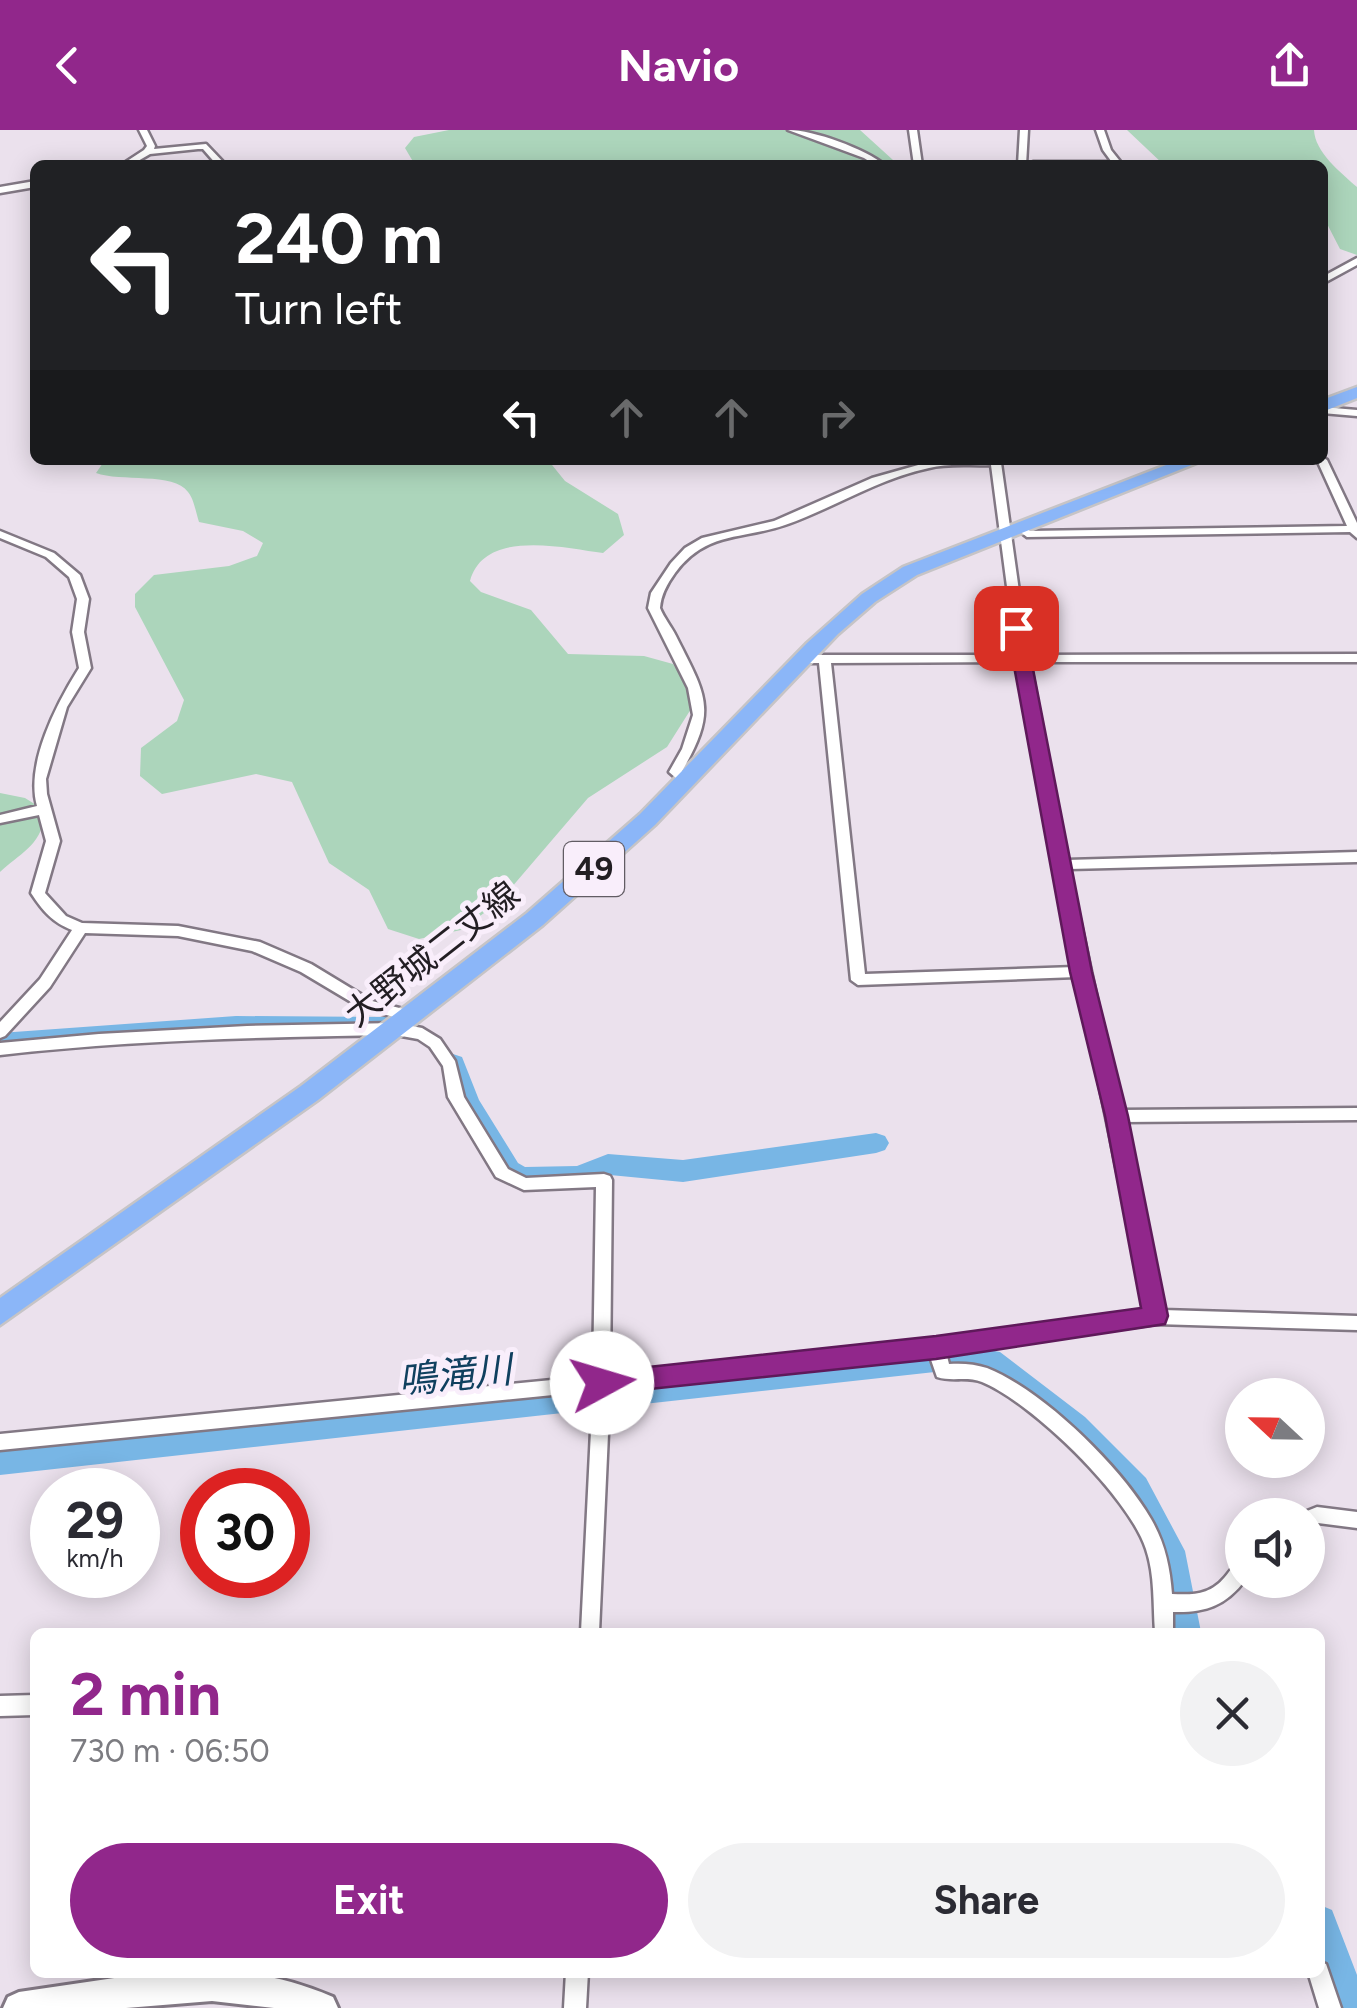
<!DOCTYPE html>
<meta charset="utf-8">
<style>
:root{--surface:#fff;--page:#f2f2f3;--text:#2b2b33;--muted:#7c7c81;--accent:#91278b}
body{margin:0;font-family:Figtree,"Noto Sans JP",sans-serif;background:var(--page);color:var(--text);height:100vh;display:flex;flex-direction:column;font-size:38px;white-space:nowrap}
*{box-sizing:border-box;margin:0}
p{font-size:32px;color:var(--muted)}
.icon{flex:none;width:55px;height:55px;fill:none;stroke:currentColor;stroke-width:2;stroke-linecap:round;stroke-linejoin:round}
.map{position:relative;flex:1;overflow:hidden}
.sheet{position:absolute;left:30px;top:1498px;width:1295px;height:350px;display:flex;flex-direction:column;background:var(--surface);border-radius:15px;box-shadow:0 5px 25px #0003}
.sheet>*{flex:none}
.top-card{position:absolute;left:30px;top:30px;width:1298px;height:305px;border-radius:15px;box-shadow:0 5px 25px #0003;background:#202124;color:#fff;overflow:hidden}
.needle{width:65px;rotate:292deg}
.controls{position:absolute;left:1225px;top:1248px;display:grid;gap:20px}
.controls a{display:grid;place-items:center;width:100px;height:100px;border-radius:50%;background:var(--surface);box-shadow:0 5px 25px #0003;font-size:50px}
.speed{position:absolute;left:30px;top:1338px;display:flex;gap:20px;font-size:50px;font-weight:700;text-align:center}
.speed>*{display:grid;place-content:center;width:130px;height:130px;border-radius:50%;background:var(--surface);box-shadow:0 5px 25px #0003;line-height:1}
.speed small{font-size:25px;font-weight:400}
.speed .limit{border:15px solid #d22;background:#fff;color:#111}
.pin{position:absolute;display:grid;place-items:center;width:85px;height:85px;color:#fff;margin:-42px;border-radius:20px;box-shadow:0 5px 15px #0006}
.me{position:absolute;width:110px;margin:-55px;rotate:84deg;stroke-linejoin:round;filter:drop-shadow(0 0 8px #0008)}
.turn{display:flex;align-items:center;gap:35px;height:210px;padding:0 40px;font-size:45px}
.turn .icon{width:130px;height:130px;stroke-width:2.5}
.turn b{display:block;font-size:70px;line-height:85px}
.lanes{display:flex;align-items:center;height:95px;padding:0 40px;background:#0003;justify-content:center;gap:50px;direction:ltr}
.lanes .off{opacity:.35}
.round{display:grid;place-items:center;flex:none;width:105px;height:105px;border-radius:52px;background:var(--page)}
.headline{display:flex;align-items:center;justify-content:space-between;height:170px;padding:0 40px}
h1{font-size:60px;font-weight:700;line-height:75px;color:var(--accent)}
.button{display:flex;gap:20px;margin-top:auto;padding:20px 40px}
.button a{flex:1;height:115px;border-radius:60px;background:var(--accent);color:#fff;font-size:40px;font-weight:700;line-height:115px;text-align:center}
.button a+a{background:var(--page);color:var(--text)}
header{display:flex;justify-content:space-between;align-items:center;height:130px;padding:0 40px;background:var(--accent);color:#fff;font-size:45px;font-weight:700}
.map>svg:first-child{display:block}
.green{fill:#acd5bb}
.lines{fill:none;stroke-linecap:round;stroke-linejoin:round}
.river{fill:#78b6e5;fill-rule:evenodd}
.minor-casing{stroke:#827884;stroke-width:5}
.secondary-casing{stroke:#827884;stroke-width:6}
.primary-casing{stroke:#c6c4c6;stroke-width:5}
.minor{fill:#fff;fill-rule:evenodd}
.secondary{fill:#fff;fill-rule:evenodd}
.primary{fill:#8bb6f8;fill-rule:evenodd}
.route{fill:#91278b;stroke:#5e195a;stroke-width:2.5}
.labels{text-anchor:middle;stroke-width:10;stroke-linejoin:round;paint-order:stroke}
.shield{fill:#f9eefb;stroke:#625c64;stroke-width:2.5}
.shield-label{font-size:32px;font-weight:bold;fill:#221e23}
.street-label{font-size:35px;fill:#221e23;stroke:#f9eefb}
.water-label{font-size:38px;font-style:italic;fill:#10405f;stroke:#f9eefb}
</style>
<header><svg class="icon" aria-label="back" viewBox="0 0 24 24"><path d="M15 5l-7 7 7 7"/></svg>Navio<svg class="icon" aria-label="share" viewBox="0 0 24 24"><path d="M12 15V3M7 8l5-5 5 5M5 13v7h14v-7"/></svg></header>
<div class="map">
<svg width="1357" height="1878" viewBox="0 0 1357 1878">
<rect width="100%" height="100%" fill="#ebe1ed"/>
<!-- green -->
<path class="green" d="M449,0H860L893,30L887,35H415L405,18L414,7Z
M1127,0H1314C1315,22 1340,42 1357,57V125L1340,119L1323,86L1322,35H1164Z
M105,330H548L565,351L618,384L624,405L603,423C565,418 484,398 470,451L481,462L531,480L568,524L644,526L673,534L686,553L691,579L667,617L588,668L499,772L461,800L419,809L388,799L369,760L329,733L292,652L256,644L162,664L140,646L141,618L177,591L184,570L135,477V464L154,445L229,436L257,426L263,413L243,401L199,392C196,383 194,369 188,362C174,342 120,352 96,343Z
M0,663L25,668L41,678C50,710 20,723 0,742Z"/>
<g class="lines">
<!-- river -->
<path class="river" d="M236,886L385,887L394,889L397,896L394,903L385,905L236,904L0,921V903Z
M453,924L462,927L479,970L518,1033L525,1037L577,1036L608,1024L683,1030L876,1003L885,1006L889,1013L885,1020L876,1023L683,1052L610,1045L579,1057L520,1058L500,1047L454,973L441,934L444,927Z
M962,1215L1000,1222L1085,1287L1146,1348L1185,1421L1201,1502H1169L1155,1424L1124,1368L1065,1305L1034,1280L984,1242L962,1239L0,1345V1319Z
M1320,1775L1332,1780L1357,1845V1878H1333L1320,1841Z"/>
<defs>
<path id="minor" d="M139,0H147L155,16L154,19L206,14L226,35H217L203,19H198L150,24L131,35H121L144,20L147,16Z
M788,0C814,0 865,19 885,35H875L864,28Z
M909,0H917L922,35H914Z
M1020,0H1028L1026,35H1018Z
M1096,0H1104L1111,20L1123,35H1114L1103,20Z
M1033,32H1107L1111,35H1029Z
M35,51V57L0,63V57Z
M1357,128V135L1322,154V147Z
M1322,277L1357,280V286L1322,283Z
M1322,327L1327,330L1357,393V408L1350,402L1027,407L1014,397L1020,394L1030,401L1347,396L1317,330H1322Z
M936,330H1004L1001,333L1028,525L1357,524V532H1030L1067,730L1357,722V732L1069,739L1121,980L1357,978V990L1123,992L1163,1180L1357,1186V1200L1156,1194L946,1222L949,1234C962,1233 975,1234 987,1238C1044,1261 1121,1337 1151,1389C1165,1413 1170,1437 1172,1464C1193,1465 1210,1465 1225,1447C1231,1440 1233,1435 1242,1430V1450H1245C1226,1476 1204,1483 1173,1482V1502H1155C1153,1475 1155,1445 1146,1419C1129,1367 1033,1273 982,1252C967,1246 952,1252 937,1247L929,1224L805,1240L610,1260L599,1502H581L593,1261L0,1320V1304L593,1246L596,1057L524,1060L496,1047L448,967L443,936L430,917L418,909L396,905C264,907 132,910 0,925V913L99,904L247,896L396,893L422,898L440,909L455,931L464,967L508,1039L526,1048L604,1044L610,1046L612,1050L610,1245L805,1226L1146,1181L1077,847L858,855L851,850L819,533H803L797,529L803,525H1016L991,335C970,336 949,333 929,338C877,349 834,378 785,395C741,410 706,401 675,443C667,454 661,465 660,478C664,488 671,496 676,506C706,566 718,579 682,641L694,651L693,654H683L669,642L682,619L693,585L688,558L648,478L651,463L671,433L685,418L702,408L774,391L872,348ZM1017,532L1053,735L1075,837L865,844L831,533Z
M0,401L54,423L80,445L89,469L84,502L91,538L67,577L46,649L47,664L60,711L45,763L66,786L82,793L178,796L260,812L311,834L372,871L419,883L421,887L419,891L414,892L363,879L301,842L252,821L178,806L85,803L50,857L5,906L0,908V892L40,849L72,800C52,792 43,781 31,763L46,711L39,685L0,693V685L37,676C25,634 57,573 79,538L72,502L77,469L69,447L46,427L0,408Z
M1317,1377L1357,1382V1398L1318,1393L1308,1397V1385H1301L1302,1383Z
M35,1565V1585L0,1586V1566Z
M1320,1832L1326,1834L1341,1878H1319L1308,1842H1320Z
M566,1842H588L586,1878H564Z"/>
<path id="secondary" d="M155,1842C227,1842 265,1838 333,1867L338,1878H274L212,1871L126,1878H3L8,1867L19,1862Z"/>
<path id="primary" d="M1357,257V268L1322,282V270Z
M1179,330H1204L917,445L875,472L838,504L655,695L543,795L318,970L0,1195V1168L301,956L527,783L640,684L807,513L862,464L903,437Z"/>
</defs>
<!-- minor casing -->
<use href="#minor" class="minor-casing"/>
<!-- secondary casing -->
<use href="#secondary" class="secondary-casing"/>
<!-- primary casing -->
<use href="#primary" class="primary-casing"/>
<!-- minor -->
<use href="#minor" class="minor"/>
<!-- secondary -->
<use href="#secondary" class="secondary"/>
<!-- primary -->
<use href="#primary" class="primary"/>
</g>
<!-- route -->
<path class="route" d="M1016,493L1025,498L1092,842L1128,986L1168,1186L1165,1194L936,1229L602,1264L592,1261L588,1253L592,1245L602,1242L936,1206L1141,1178L1105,986L1070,842L1007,498Z"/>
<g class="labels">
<!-- shield labels -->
<rect class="shield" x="564" y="712" width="60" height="54" rx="8"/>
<g class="shield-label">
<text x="594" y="750">49</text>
</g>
<!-- street labels -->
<g class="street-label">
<text transform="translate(432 824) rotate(-38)" y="12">大野城二丈線</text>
</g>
<!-- water labels -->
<g class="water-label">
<text transform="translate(455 1245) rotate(-6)" y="13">鳴滝川</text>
</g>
</g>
</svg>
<div class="controls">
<a><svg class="needle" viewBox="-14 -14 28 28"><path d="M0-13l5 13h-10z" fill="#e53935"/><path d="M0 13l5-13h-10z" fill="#7c7c81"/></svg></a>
<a><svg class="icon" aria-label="sound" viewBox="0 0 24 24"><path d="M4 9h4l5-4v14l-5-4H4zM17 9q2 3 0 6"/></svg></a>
</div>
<div class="speed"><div>29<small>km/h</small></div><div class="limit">30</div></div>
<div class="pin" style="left:1016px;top:498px;background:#d93025"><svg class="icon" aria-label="arrive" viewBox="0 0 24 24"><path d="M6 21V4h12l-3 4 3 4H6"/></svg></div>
<svg class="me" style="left:602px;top:1253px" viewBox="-20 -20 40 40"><circle r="19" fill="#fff"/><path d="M0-13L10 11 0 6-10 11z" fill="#91278b"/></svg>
<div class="top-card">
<div class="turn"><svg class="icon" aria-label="left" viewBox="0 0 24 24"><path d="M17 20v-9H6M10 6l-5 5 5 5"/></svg><div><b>240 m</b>Turn left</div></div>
<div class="lanes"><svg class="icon" aria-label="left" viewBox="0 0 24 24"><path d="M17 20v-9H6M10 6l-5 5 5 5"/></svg><svg class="icon off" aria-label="ahead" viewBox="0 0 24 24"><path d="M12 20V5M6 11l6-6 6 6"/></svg><svg class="icon off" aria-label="ahead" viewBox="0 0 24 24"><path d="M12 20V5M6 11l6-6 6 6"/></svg><svg class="icon off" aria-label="right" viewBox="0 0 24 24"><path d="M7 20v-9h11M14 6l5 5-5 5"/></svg></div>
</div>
<section class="sheet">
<div class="headline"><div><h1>2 min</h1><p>730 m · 06:50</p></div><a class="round"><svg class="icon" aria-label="close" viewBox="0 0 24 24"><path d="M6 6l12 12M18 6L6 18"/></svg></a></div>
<div class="button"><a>Exit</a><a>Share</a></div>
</section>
</div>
